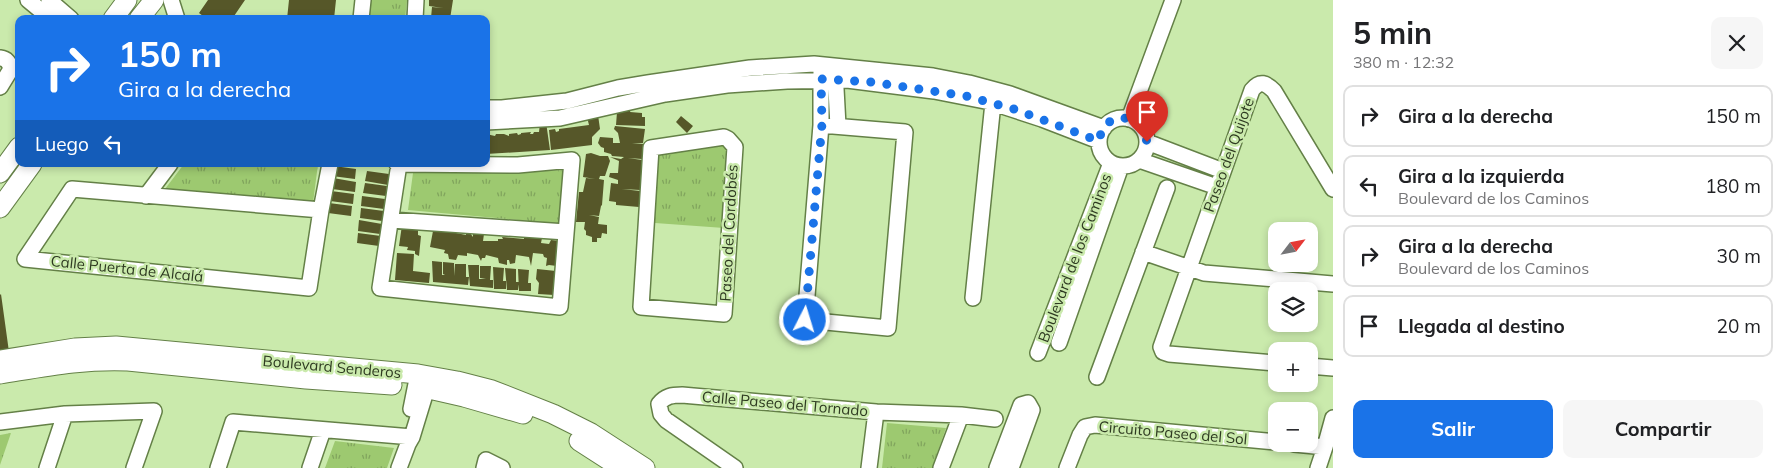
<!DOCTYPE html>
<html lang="es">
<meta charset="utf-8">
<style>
:root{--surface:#fff;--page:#f6f6f6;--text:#202124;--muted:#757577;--line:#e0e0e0;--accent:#1a73e8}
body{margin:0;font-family:Mulish,sans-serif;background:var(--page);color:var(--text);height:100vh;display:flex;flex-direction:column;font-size:19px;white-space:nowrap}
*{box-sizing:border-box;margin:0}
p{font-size:16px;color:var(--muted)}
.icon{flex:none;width:28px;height:28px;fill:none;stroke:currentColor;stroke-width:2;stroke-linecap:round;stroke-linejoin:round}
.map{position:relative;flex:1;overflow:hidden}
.side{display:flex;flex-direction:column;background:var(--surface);width:450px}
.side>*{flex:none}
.guide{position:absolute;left:15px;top:15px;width:475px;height:152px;border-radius:10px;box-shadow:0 2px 8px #0003;background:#1a73e8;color:#fff;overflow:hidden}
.needle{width:32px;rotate:58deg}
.buttons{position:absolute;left:1268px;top:222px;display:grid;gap:10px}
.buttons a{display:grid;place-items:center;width:50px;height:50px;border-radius:10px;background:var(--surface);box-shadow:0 2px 8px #0003;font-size:25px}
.pin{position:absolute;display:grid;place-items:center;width:42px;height:42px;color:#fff;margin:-51px -21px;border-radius:50% 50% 50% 0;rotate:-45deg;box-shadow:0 0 5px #0007}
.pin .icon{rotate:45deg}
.me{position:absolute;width:55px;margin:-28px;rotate:5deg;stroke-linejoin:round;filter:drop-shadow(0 0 4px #0008)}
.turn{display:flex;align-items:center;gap:18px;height:105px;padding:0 20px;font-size:22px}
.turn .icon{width:65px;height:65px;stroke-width:2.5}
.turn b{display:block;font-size:35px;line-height:42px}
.then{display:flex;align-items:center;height:48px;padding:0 20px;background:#0003;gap:10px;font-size:19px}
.round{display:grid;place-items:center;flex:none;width:52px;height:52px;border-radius:10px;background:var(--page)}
.head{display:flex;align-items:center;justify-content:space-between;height:85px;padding:0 20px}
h1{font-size:30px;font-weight:700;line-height:38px}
.primary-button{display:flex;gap:10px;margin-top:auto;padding:10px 20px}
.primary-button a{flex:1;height:58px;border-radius:10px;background:var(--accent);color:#fff;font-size:20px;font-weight:700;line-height:58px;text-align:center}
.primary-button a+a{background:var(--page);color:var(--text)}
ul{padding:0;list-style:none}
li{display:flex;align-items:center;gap:15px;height:62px;margin:0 10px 8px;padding:0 10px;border:2px solid var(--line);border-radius:10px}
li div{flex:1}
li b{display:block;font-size:19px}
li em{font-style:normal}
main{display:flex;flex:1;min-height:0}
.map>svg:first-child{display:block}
.park{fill:url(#park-tufts)}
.building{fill:#565729}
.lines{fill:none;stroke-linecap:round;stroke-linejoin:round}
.minor-casing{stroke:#648047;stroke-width:18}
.major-casing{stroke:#648047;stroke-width:21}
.minor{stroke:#fff;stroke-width:15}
.major{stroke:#fff;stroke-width:19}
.route{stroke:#1a73e8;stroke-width:9;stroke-dasharray:0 16.2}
.labels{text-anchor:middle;stroke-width:5;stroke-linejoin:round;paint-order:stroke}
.street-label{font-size:15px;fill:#2e3a21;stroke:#caeaac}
</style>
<main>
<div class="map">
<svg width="1333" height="468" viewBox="0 0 1333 468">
<defs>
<pattern id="park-tufts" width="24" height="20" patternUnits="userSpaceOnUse" patternTransform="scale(1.25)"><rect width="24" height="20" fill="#9dc970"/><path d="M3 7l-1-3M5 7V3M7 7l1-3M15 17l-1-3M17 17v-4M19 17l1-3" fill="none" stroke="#80a45c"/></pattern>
</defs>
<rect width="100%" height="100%" fill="#caeaac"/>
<!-- park -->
<path class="park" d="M370,0H407L405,19H368Z
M726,145L724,228L655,223V152Z
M184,164H318L313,203L165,189Z
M568,170L562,224L408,210L413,173Z
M887,423L946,428L932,468H882Z
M11,433L0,465V435Z
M335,441L394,448L387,468H325Z"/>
<!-- building -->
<path class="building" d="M208,0H245L232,19H207L199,13Z
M289,0H336L334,19H287Z
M429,0H453L450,19L431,18L432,7L443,8L429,6Z
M631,109L630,112L642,113V117H645V126L616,125L617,112Z
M598,115L600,129L592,137V145L551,150L549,130L555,129L556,132L559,131V129L589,125L587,117Z
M681,116L693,126L687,133L676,122Z
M546,122L550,150L486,154V134L495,136L496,134H504L509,136V134L517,133L518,135L521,134V133L531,132L530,134H533L534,132H539L540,123Z
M615,126L645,129L643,143H632L644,144L642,159L628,158L642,160L640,190L622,189L640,191L639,207L616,205V202L609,201L611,183L618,184V180L609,177L610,173H621H618L619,161L610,157L621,159L624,157L612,156L611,154L604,152V148L601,147L598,143L600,137L613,138V143H620L618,133L614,129Z
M591,153L600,156H608L610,161L605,176H600L599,179L604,180L602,205L601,206L599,216L589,215L599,217L598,224L607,225V234L602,233L601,238H597V242H592V237L586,235V231L584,229L585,222H576L579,192H583L586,178L595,179L583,177L586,154Z
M334,166L356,169L355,179L332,176Z
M367,171L389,174L388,185L365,181Z
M333,178L356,182L355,192L332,189Z
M365,183L387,186L386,196L363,193Z
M331,191L354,194L353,204L330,201Z
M362,196L385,199L384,209L361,206Z
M329,203L352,206L351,216L328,213Z
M361,208L384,211L382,221L360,218Z
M359,220L382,224L380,234L358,231Z
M402,225L418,228V235L421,236L419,256L415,254V251L407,250L408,247L399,246Z
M436,229L466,235V232L470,233L473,237V233L484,234L483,241H498V239H503L502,237L524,239V236L542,238L541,243L549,244L551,240L560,241L557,266L549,265L546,266L547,258L544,257L543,254L533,253L531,266L529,257L516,255L515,263L510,264L509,260H507V265L499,263L498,258L486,255L485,258H482L481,261L478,255L467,253V256L458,255L456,260L449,259L448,254L444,253L445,250L430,247L433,231Z
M358,233L381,236L379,246L357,243Z
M397,253L414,254L413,271L430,273L429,283L395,280Z
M432,261L442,262V275H445L443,274V262L454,263V276L455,264H466V277H469L468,285L433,282Z
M468,265H479V279H486L480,278V266H491L490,280H493V288L470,286Z
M493,267L504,268L503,281H506V289H494Z
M505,268L516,269V282H519L518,290H507Z
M518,269L529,270L528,283H531V291H519Z
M537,269L556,271L554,295L538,294L539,283L536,279Z
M1,294L9,352L0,354V295Z"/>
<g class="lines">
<defs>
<path id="minor" d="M28,0L51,19
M49,0L71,19
M171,0L177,19
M361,19L363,0
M415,19L416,0
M0,58C7,59 9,62 11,69L0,87
M835,70L838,126
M821,71V125
M486,108H502L567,101L618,88L648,83L750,68L814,64L933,76L969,83L1010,94L1104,128
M1099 142a24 24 0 1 1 48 0a24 24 0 1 1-48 0Z
M1129,119L1173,0
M486,122L560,118L665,94L727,85L787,81L847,80L934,91L990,102L1042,119L1099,141
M821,125L905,132L888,328L805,320Z
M724,137L728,139L735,147L724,314L641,307L651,148Z
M1147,142L1223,171
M1139,160L1217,187
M397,164L518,165L572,160L560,307L380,288L399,164
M146,196L170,164
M321,210L72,189L25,259L309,288L321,210L330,164
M391,220L566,232
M1143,252L1204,273L1333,284
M973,298L994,93
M1059,343L1121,166
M1038,353L1111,163
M1276,363L1169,354L1163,352L1161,347L1252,90C1260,80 1266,83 1274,91L1333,189
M1309,366L1333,368
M1097,377L1167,188
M411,409L418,374
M0,422L65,414L154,411L134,468
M1294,444L1325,447L1318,468
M1325,447L1333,418
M47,468L65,414
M218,468L233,422L412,437
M310,468L323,430
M399,468L408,444L412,437L430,378
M484,468L486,460L502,468
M735,468L666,420L661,414L659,404C665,396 672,395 682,395L876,412L961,415L995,419
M869,468L876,412
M941,468L961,415
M997,468L1021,405L1028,403L1032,410L1011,468
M1067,468L1080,435L1085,427L1095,425L1276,442"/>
<path id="major" d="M113,19L127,0
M139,19L154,0
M0,173L19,147
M0,208L32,164
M0,360L75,348L116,346L418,374L457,381L492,390L553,414L591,433L645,468
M0,374C44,367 83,359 128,361L306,379L392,385
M429,389L464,397L523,414
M579,441L621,468"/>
</defs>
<!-- minor casing -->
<use href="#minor" class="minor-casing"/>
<!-- major casing -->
<use href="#major" class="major-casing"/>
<!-- minor -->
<use href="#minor" class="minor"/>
<!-- major -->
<use href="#major" class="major"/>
</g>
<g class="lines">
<!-- route -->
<path class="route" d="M805,320L822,124L821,79L871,82L966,96L1014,109L1099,141C1104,110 1139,110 1147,142"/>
</g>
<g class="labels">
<!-- street labels -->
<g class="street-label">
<text transform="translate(1229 155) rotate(-70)" y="5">Paseo del Quijote</text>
<text transform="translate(729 233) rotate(-87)" y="5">Paseo del Cordobés</text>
<text transform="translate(1075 258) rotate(-69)" y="5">Boulevard de los Caminos</text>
<text transform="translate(127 269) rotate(6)" y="5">Calle Puerta de Alcalá</text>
<text transform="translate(332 367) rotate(5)" y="5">Boulevard Senderos</text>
<text transform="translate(785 404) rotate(5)" y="5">Calle Paseo del Tornado</text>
<text transform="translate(1173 433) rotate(5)" y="5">Circuito Paseo del Sol</text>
</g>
</g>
</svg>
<div class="buttons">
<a><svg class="needle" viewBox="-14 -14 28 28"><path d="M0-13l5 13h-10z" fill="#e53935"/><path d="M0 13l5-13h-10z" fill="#757577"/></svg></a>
<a><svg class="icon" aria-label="layers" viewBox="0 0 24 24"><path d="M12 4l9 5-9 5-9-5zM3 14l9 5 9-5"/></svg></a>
<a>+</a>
<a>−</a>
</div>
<div class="pin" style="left:1147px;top:142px;background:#d93025"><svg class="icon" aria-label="arrive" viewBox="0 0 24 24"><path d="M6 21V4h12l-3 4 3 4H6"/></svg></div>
<svg class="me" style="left:805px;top:320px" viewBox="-20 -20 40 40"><circle r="17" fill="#1a73e8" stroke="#fff" stroke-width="3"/><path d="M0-11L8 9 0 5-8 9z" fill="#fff"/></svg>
<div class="guide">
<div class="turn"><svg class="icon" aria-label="right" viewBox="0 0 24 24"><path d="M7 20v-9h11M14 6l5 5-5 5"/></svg><div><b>150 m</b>Gira a la derecha</div></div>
<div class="then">Luego<svg class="icon" aria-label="left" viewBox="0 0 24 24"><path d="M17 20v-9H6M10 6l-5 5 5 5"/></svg></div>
</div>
</div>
<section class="side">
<div class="head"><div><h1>5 min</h1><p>380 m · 12:32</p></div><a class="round"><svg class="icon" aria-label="close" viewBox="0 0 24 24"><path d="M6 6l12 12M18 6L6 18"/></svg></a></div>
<ul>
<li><svg class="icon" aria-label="right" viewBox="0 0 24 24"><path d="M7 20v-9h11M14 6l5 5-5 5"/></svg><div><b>Gira a la derecha</b></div><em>150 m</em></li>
<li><svg class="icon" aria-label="left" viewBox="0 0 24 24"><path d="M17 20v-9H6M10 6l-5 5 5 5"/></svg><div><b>Gira a la izquierda</b><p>Boulevard de los Caminos</p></div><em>180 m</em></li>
<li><svg class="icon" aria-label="right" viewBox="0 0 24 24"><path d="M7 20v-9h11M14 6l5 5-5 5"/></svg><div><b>Gira a la derecha</b><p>Boulevard de los Caminos</p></div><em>30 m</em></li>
<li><svg class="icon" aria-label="arrive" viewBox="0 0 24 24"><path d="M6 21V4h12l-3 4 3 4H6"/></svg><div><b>Llegada al destino</b></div><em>20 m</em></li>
</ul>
<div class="primary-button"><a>Salir</a><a>Compartir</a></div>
</section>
</main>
